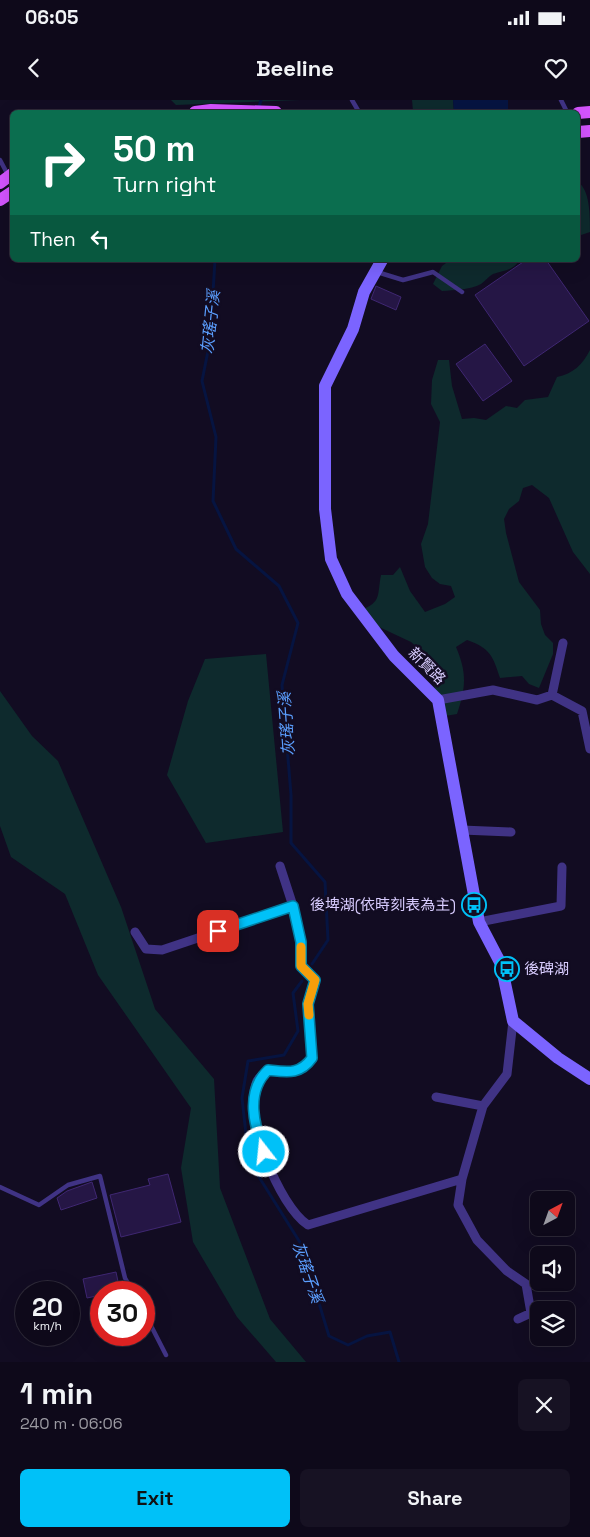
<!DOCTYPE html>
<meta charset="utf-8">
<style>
:root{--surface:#0e091a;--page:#171223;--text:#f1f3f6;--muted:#9b9aa2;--line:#2e2a39;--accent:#00c1f8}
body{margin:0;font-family:"Space Grotesk","Noto Sans TC",sans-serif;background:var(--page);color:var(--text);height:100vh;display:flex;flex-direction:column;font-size:19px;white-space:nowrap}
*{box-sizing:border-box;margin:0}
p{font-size:16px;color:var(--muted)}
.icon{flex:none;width:28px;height:28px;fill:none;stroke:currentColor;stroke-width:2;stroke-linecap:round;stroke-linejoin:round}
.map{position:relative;height:1262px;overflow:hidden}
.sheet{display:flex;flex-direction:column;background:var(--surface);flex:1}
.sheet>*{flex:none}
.guide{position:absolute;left:10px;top:10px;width:570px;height:152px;border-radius:8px;box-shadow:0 5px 20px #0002,0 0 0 1px var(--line);background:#0b6e4f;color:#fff;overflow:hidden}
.needle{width:32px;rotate:41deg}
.tools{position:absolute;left:530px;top:1091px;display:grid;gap:10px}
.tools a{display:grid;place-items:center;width:45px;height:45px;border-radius:8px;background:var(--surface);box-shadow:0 5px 20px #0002,0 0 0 1px var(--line);font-size:25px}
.speed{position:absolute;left:15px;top:1181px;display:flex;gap:10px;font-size:25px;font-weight:700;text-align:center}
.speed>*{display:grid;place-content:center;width:65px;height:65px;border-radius:50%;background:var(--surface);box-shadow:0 5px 20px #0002,0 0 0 1px var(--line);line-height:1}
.speed small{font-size:12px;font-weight:400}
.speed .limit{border:8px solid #d22;background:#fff;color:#111}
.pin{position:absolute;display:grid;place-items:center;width:42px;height:42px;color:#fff;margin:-21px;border-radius:10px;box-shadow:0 2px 8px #0006}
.me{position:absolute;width:55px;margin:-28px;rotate:344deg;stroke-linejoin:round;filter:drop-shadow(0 0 4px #0008)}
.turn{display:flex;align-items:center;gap:18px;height:105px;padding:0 20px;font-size:22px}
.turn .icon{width:65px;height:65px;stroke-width:2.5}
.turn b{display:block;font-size:35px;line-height:42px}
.then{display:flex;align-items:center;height:48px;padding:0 20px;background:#0003;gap:10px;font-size:19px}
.round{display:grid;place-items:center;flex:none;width:52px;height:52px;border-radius:8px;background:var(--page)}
.summary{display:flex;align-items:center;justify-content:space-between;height:85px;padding:0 20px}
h1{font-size:30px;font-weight:700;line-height:38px}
.action{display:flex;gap:10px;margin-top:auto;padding:10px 20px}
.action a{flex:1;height:58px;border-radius:8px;background:var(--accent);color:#111;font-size:20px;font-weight:700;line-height:58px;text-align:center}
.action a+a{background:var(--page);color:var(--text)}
.status{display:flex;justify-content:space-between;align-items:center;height:35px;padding:0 25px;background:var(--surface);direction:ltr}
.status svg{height:14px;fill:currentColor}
header{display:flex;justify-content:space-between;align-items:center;height:65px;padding:0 20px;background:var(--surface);font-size:22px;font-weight:700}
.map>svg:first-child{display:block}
.green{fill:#0e2a2d}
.water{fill:#061441}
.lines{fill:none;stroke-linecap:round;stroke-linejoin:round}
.stream{stroke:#061441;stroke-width:3}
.building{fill:#251645;stroke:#3f2772}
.lane{stroke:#403385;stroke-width:4.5}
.street{stroke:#403385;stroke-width:9}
.secondary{stroke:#7b64ff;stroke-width:12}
.primary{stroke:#d454ff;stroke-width:12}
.route-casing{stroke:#007da1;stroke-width:12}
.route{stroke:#00c1f8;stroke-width:9}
.slow{stroke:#f59e0b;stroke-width:9}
.labels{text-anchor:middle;stroke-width:5;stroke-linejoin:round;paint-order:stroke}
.street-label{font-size:15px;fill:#d9cdff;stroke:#120c22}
.poi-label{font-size:15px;fill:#d9cdff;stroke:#120c22;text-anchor:end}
.water-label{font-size:16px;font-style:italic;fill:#5b9fff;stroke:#120c22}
</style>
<div class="status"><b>06:05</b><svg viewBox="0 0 49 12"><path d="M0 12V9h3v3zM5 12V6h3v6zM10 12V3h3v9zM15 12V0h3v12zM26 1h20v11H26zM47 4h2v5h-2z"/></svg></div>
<header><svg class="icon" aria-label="back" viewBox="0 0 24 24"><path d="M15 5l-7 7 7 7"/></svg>Beeline<svg class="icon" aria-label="heart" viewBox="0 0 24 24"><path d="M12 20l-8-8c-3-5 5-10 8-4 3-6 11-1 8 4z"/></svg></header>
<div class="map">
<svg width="590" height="1262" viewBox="0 0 590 1262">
<rect width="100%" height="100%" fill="#120c22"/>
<!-- green -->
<path class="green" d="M171,0H300L176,5Z
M412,0H453L454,12L413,11Z
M578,82C590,90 590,115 590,132L578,136Z
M450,160H520C512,171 505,170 493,174C489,176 485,181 481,184C470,190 454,190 442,191L433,184L442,166Z
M590,250V474L573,452L549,398L532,385L523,388L519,401L509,409L504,419L506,433L519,482L540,510L541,524L545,535L553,543V554L539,588L529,584L522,576L500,578C493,556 490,548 467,540L456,547C467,573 466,587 457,614L445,616L434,585L431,564L426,555L411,542L377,526L361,510C382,502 377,495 381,475H393L400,467L410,491L425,512L445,504L455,497L451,486L440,484L432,478L425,467L421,444L428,424L440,322L431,304L432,280L438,260H449L452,286L462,319L474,318L486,320L506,306L517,308L525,300L548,297L557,277C573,274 583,264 590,250Z
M266,554L283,732L206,743L167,675L188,601L205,559Z
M0,591L32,636L58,661L121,807L155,909L214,979L220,1088L270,1219L306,1262H276L237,1217L193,1142L181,1068L191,1008L98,875L65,794L11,757L0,726Z"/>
<!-- water -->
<path class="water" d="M453,0H508V11L454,12Z"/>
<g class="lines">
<!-- stream -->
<path class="stream" d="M259,7L261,0
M215,160L210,241L202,281L216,337L213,401L236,449L279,486L298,523L282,585L291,695V743L325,782L328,840L312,864
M302,881L293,893L298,931L284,955L248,961L242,998L249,1061L301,1144L329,1236L348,1245L367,1236L390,1232L399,1262"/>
</g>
<!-- building -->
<path class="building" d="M526,160H546L589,221L524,266L475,195Z
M376,186L401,197L396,210L371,199Z
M485,244L512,281L483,301L456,264Z
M168,1074L181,1122L121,1137L110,1095L150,1085L148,1079Z
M92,1082L97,1098L61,1110L57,1098L67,1091Z
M116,1172L120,1191L101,1192V1195L87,1198L83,1179Z"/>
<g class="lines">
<!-- lane -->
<path class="lane" d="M352,0L359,12
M561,0L567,12
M0,60L8,75
M377,172L403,180L433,172L462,192
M0,1087L39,1105L68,1085L100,1076L125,1178L133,1192
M144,1212L166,1255"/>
<!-- street -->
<path class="street" d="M552,595L563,543
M438,600L493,590L537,600L552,595L582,611L590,649
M462,730L511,732
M280,766L293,806
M479,822L561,806L562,767
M135,832L146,849L162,850L293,806L301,842V866L315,880L308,904L312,958C300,975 287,972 268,970C265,973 259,977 257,981C242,1015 279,1106 308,1125L462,1079L483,1006L507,974L513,921
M436,997L483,1006
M462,1079L458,1105L477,1140L507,1171L526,1184L531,1213L518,1219"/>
<!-- secondary -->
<path class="secondary" d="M382,160L364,192L353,229L325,286V409L331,459L347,494L394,556L438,600L479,822L501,864L513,921L558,958L590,979"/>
<!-- primary -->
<path class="primary" d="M195,12L211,10L276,12
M578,13L590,12
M578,32L590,31
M0,83L12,74
M0,100L12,92"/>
</g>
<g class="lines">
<defs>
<path id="route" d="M218,831L293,806L301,842V866L315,880L308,904L312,958C300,975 287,972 268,970C245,992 254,1025 264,1052"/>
</defs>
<!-- route casing -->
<use href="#route" class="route-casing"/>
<!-- route -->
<use href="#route" class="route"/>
<!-- slow -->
<path class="slow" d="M301,847V866L315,880L308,904L309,915"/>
</g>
<!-- icons -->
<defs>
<symbol id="bus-ring" viewBox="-11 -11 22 22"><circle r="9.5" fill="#120c22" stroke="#00c1f8" stroke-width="1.5"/><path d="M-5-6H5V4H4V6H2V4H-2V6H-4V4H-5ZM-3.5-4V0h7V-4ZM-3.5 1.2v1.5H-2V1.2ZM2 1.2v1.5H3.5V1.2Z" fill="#00c1f8"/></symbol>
</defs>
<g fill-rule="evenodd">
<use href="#bus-ring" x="460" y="791" width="28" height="28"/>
<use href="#bus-ring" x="493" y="855" width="28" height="28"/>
</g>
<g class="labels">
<!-- street labels -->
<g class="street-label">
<text transform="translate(427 566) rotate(45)" y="5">新賢路</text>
</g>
<!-- poi labels -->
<g class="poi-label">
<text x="456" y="810">後埤湖(依時刻表為主)</text>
<text x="524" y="874" text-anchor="start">後碑湖</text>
</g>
<!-- water labels -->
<g class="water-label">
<text transform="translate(210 222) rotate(-84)" y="6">灰瑤子溪</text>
<text transform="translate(286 624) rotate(-94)" y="6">灰瑤子溪</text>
<text transform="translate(308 1172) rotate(71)" y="6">灰瑤子溪</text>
</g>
</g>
</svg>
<div class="tools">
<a><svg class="needle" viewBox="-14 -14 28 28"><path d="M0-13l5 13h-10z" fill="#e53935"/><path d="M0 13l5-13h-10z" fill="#9b9aa2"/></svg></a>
<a><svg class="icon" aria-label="sound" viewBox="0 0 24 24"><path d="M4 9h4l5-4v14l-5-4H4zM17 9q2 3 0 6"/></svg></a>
<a><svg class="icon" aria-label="layers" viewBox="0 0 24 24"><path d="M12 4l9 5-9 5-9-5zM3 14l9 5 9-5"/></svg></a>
</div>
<div class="speed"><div>20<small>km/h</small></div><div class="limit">30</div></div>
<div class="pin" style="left:218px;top:831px;background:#d93025"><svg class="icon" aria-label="arrive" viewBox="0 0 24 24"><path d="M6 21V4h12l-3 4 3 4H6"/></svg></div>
<svg class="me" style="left:264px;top:1052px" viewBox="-20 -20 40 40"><circle r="17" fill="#00c1f8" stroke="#fff" stroke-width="3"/><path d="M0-11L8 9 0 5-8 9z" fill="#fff"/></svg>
<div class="guide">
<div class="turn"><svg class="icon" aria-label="right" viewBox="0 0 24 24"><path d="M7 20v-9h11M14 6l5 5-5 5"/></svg><div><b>50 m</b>Turn right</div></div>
<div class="then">Then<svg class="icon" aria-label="left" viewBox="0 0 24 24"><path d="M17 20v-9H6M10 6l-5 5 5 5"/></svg></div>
</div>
</div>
<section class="sheet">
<div class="summary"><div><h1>1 min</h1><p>240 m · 06:06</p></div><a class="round"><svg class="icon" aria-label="close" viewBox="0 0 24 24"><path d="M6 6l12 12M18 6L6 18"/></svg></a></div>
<div class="action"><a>Exit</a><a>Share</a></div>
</section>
